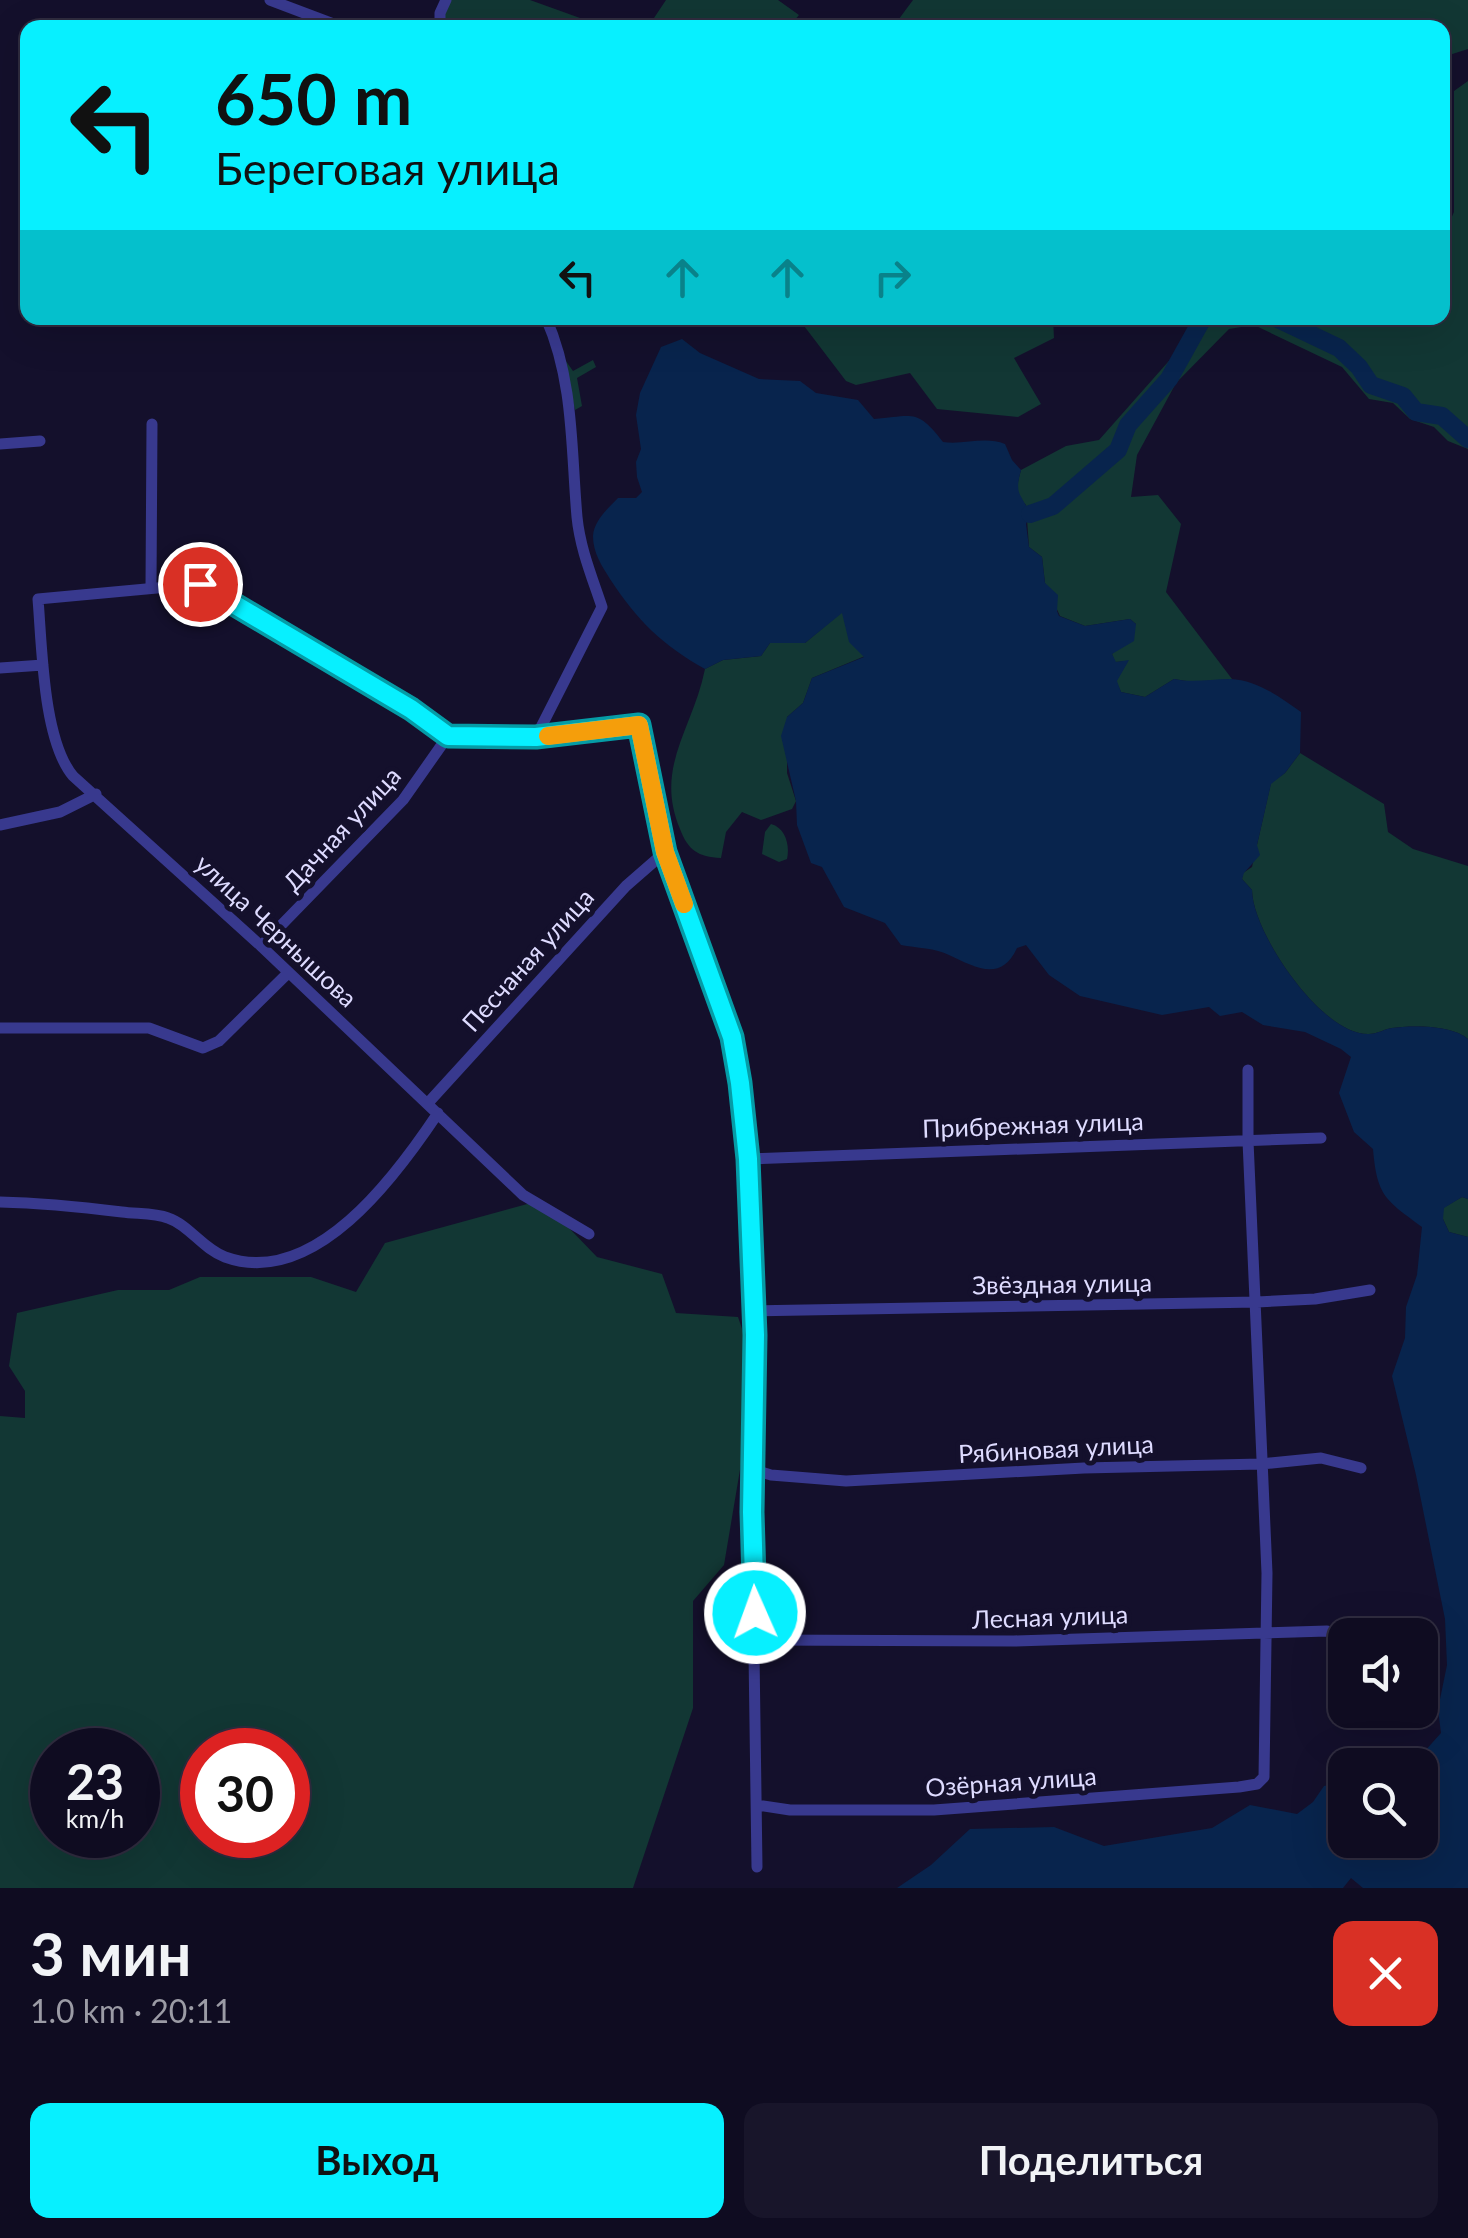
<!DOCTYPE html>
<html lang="ru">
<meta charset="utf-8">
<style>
:root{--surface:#0f0c21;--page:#18152a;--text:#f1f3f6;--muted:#9b9ba5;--line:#2f2c3f;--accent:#07f0ff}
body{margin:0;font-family:Lato,sans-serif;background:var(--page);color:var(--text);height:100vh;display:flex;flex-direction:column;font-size:38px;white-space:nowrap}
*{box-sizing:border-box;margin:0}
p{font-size:32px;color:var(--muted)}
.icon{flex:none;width:55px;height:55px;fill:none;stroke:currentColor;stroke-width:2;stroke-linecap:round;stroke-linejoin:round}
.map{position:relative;height:1888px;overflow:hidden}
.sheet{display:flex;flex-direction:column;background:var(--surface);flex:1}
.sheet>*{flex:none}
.top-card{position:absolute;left:20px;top:20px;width:1430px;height:305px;border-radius:20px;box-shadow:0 10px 40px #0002,0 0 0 2px var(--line);background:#07f0ff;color:#111;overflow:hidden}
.buttons{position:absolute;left:1328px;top:1618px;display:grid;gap:20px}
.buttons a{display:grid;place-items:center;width:110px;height:110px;border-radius:20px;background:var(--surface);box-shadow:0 10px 40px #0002,0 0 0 2px var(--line);font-size:50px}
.speed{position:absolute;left:30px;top:1728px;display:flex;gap:20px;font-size:50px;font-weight:700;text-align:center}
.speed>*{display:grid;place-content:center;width:130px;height:130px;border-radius:50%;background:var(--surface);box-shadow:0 10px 40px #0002,0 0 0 2px var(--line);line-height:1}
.speed small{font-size:25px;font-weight:400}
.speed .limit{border:15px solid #d22;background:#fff;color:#111}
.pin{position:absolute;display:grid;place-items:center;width:85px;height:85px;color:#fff;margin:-42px;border:5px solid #fff;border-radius:50%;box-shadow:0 2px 10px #0007}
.me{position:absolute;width:110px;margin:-55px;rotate:358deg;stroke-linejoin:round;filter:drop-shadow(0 0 8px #0008)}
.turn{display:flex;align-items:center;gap:35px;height:210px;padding:0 30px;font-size:45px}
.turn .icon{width:130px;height:130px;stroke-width:2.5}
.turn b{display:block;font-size:70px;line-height:85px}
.lanes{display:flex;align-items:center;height:95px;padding:0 30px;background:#0003;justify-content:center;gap:50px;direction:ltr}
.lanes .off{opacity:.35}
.round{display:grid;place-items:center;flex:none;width:105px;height:105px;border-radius:20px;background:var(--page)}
.headline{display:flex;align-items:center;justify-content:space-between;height:170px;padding:0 30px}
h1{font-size:60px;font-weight:700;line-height:75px}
.action{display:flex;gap:20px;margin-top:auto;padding:20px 30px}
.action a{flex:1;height:115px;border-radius:20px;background:var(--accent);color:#111;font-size:40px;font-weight:700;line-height:115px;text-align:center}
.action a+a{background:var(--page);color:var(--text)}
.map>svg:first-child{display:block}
.green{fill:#123734;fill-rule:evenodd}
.water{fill:#08244d}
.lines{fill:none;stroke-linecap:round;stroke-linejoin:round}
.river{stroke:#08244d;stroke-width:18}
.minor{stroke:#38398e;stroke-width:11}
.route-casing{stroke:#059ca6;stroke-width:25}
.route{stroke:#07f0ff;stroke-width:18}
.slow{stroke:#f59e0b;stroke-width:18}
.labels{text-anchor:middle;stroke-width:10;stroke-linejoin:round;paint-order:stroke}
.street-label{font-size:25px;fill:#dedbff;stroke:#14102c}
</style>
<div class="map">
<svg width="1468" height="1888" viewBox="0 0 1468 1888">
<rect width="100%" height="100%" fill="#14102c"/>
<!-- green -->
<path class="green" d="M446,0H530L605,27L440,28Z
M666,0H778L799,15L789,27H630L652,21Z
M913,0H1468V49L1443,57L1442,28L893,27Z
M1468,81V449L1448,441L1434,427L1410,419L1393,403L1369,399L1342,367L1254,325L1229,329L1176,383L1137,455L1131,497L1158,495L1181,524L1166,592L1232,679L1192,682L1174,679L1145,697L1121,692L1116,681L1128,661L1115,662L1112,654L1136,624L1130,619L1085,626L1060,616L1045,583L1042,557L1029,547L1026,505C1014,493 1017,485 1021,470L1066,446L1099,440L1183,345L1197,318H1442L1443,237L1454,212V91Z
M798,318H1053L1054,338L1014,358L1041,404L1018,417L937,409L910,373L856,385L846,381Z
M563,357L573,371L593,360L596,367L577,378L582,406L575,410Z
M842,612L865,656L812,678L803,703L787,717V773L796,801L792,809L761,820L742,812L726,832L721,858C698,857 688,850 680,829C654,767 693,729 705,669L723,660L761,656L770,643H805Z
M1300,753L1384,804L1388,832L1413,849L1468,866V1039C1453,1025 1412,1025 1392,1028C1385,1029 1377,1034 1369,1034C1322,1036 1252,932 1252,890L1242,879L1243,873L1252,867L1271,783L1285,773Z
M771,824C786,828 790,846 787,859L779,862L762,854L765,832Z
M1462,1197L1468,1199V1237L1449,1232L1443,1219V1208Z
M542,1200L597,1257L662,1274L676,1313L738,1317L751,1355L746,1434L724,1565L693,1601V1708L633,1888H0V1416L25,1418V1391L9,1366L17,1313L118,1290H169L200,1277H311L356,1292L385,1243ZM52,1750H138V1835H52ZM202,1750H288V1835H202Z"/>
<!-- water -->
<path class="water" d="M682,339L700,353L759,379L800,381L816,393L858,400L874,419C913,416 917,408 943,442C964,445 985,436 1005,444L1012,460L1021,470C1014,496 1021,492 1030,514L1026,524L1029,547L1042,557L1045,583L1058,595L1057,611L1059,616L1085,626L1130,619L1136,624L1134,641L1112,654L1116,662L1129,660L1117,681L1121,692L1145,697L1174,679C1193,683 1210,679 1230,679C1257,680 1280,697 1301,712L1300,753L1285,773L1271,784L1257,845L1260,855L1244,873L1242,879L1252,890C1252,932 1322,1036 1369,1034C1377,1034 1385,1029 1392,1028C1412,1025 1453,1025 1468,1039V1199L1462,1197L1444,1208L1443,1219L1449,1232L1468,1237V1888H1363L1351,1878L1343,1888H897L931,1865L970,1829L1054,1827L1104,1846L1212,1828L1250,1805L1297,1814L1313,1802L1324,1786L1345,1782V1840H1420V1765H1396L1424,1752L1441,1733L1438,1709L1447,1665L1445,1619L1416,1475L1392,1376L1405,1338L1406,1307L1417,1275L1422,1227C1386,1200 1377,1197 1373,1149L1354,1132L1339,1093L1351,1057L1341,1049L1305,1032L1263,1025L1242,1012L1220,1016L1209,1007L1162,1015L1080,996L1049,975L1026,945L1017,948C1001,983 975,967 949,955C936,948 916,948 901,945L885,923L844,907L822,867L811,863L797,825L796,801L781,736L787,717L803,703L812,678L864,657L849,642L842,613L805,643H770L761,656L723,660L705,669C662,645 637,620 610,579C602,566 593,553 593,536C594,521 607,509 618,498H636L642,492L637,477L636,462L641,449L636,415L640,393L661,347Z"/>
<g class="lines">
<!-- river -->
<path class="river" d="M1276,318L1339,348L1359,367L1371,385L1403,396L1416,412L1442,416L1468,439
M1030,514L1053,506L1118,450L1128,425L1169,379L1203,318"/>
<!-- minor -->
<path class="minor" d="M270,0L344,28
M440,28V13L446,0
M0,444L40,441
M151,586L152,424
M0,668L43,665
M536,737L602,607C592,577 580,548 577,517C571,449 574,381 546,318
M0,825L60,812L96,794
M261,946L403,800L448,736
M0,1028H149L203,1048L219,1041L288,973
M428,1103L626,886L665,852
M747,1159L1321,1138
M0,1202C41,1203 81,1207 122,1212C136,1214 155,1213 168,1218C189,1225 203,1249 225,1257C314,1289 396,1176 438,1113
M589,1234L523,1195L261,946L73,776C43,740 42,647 38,599L200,584L411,709L448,736L536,737L639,725L665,852L732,1037L740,1083L747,1159L755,1335L752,1511L757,1867
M754,1311L1257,1302L1315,1299L1370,1290
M754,1470L771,1475L846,1481L1084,1468L1261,1464L1321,1458L1361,1468
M756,1640L1014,1641L1327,1631L1345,1637
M757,1805L790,1810H934L1239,1787L1257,1784L1264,1777L1267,1573L1248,1141V1070"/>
</g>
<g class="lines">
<defs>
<path id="route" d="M200,584L411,709L448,736L536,737L639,725L665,852L732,1037L740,1083L748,1159L755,1335L752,1512L755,1613"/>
</defs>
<!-- route casing -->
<use href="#route" class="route-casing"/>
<!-- route -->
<use href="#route" class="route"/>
<!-- slow -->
<path class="slow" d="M548,736L639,725L665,852L684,904"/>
</g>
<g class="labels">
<!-- street labels -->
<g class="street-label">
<text transform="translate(342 829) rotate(-47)" y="9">Дачная улица</text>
<text transform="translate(276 931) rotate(43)" y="9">улица Чернышова</text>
<text transform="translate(528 960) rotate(-48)" y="9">Песчаная улица</text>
<text transform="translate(1033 1125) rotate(-2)" y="9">Прибрежная улица</text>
<text transform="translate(1062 1284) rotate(-1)" y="9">Звёздная улица</text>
<text transform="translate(1056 1449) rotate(-3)" y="9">Рябиновая улица</text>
<text transform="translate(1050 1617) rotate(-2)" y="9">Лесная улица</text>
<text transform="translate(1011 1782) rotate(-4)" y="9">Озёрная улица</text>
</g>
</g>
</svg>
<div class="buttons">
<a><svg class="icon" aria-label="sound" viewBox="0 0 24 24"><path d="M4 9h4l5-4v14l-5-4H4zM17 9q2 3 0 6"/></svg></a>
<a><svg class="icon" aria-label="search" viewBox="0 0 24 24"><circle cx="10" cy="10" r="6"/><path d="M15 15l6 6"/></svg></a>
</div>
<div class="speed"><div>23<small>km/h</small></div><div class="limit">30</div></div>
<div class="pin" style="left:200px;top:584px;background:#d93025"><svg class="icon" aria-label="arrive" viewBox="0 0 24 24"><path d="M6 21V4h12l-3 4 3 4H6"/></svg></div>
<svg class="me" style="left:755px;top:1613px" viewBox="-20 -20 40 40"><circle r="17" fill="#07f0ff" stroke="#fff" stroke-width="3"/><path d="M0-11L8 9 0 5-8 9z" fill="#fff"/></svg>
<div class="top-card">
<div class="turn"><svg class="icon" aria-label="left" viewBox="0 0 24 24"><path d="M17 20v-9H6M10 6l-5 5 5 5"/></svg><div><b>650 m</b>Береговая улица</div></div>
<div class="lanes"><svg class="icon" aria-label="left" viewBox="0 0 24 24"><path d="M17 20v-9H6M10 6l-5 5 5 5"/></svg><svg class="icon off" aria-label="ahead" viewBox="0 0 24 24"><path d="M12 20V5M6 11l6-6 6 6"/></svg><svg class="icon off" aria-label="ahead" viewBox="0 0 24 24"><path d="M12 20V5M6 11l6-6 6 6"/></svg><svg class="icon off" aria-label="right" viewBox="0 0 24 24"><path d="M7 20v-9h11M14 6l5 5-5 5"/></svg></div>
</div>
</div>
<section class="sheet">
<div class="headline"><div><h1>3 мин</h1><p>1.0 km · 20:11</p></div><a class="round" style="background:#d93025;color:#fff"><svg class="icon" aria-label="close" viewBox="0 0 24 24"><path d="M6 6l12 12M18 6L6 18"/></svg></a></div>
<div class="action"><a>Выход</a><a>Поделиться</a></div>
</section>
